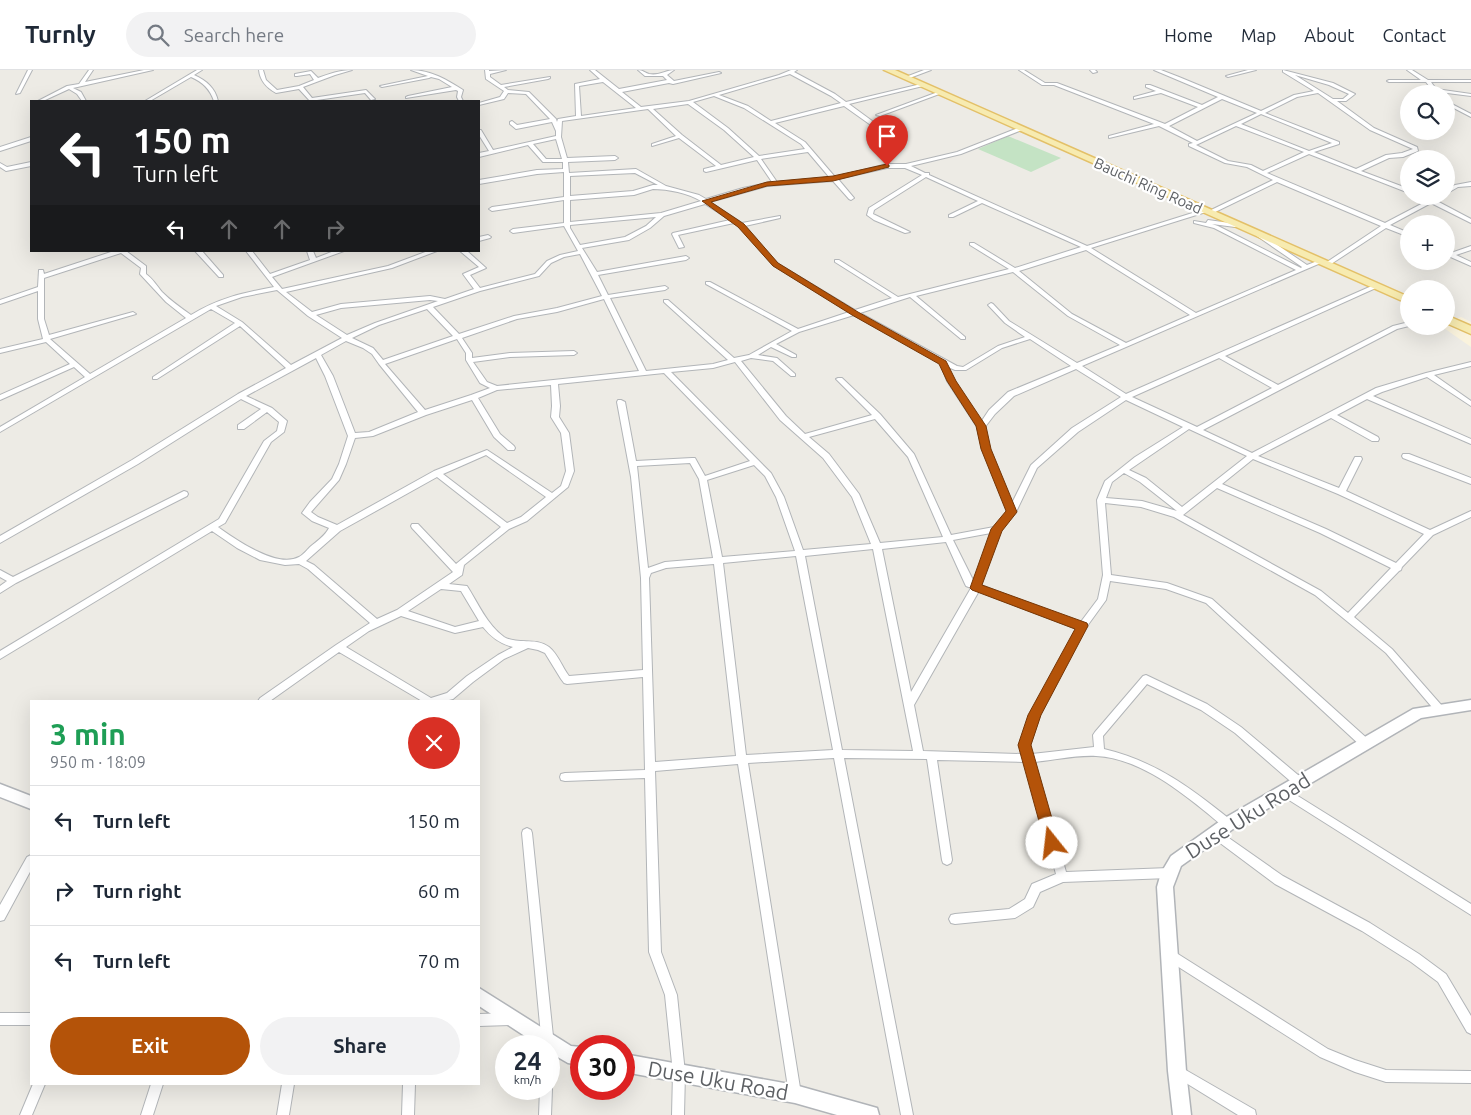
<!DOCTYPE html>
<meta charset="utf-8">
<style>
:root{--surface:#fff;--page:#f2f2f3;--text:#1f2937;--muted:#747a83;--line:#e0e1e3;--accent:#b45309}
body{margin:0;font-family:Ubuntu,sans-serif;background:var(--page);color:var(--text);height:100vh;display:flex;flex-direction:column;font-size:19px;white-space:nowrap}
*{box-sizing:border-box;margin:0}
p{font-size:16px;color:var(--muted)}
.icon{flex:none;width:28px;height:28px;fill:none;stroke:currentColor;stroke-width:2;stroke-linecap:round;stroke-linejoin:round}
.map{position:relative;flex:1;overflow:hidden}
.details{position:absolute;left:30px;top:630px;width:450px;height:385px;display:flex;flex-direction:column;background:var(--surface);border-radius:0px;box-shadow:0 5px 20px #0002}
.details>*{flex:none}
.guide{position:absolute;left:30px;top:30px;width:450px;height:152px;border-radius:0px;box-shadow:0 5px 20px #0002;background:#202124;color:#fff;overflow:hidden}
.fabs{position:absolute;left:1400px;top:15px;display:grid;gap:10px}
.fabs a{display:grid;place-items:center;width:55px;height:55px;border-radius:50%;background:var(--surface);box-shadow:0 5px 20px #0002;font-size:25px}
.speed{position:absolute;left:495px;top:965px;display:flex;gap:10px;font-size:25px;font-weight:700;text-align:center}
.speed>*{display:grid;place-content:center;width:65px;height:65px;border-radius:50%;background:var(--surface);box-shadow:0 5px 20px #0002;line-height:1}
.speed small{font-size:12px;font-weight:400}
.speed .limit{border:8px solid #d22;background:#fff;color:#111}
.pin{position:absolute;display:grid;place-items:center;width:42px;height:42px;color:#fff;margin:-51px -21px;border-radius:50% 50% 50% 0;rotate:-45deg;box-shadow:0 0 5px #0007}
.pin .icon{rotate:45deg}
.me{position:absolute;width:55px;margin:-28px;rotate:344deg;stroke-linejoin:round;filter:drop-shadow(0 0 4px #0008)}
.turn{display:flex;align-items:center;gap:18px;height:105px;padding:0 20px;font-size:22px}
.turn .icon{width:65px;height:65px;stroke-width:2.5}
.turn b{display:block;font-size:35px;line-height:42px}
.lanes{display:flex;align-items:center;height:48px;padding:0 20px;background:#0003;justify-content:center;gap:25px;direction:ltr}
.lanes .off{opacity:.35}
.round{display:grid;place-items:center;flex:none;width:52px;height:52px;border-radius:26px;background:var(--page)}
.head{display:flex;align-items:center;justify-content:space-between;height:85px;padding:0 20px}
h1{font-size:30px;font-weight:700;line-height:38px;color:#1e9e55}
.action{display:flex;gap:10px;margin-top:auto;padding:10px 20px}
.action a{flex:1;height:58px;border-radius:30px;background:var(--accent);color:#fff;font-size:20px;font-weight:700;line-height:58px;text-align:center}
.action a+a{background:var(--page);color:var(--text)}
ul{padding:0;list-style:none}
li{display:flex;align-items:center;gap:15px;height:70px;padding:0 20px;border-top:1px solid var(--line)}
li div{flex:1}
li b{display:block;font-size:19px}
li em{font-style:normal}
header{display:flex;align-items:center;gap:30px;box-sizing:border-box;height:70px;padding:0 25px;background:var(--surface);border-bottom:1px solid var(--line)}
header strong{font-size:24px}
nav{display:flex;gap:28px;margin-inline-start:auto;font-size:18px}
.search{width:350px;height:45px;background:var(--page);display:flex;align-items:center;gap:12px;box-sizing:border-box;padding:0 18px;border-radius:28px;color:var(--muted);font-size:19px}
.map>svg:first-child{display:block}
.commercial{fill:#faf3dd}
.green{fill:#c4e3c4}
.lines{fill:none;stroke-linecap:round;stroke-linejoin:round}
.street-casing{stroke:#b2b5b8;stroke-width:2}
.secondary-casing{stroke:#b1b4b8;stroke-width:3}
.primary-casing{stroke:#e3c068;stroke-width:3}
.street{fill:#fff;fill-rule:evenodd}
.secondary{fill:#fff;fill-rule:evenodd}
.primary{fill:#f7ebb0;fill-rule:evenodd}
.route{fill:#b45309;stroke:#753606}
.labels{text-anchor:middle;stroke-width:4.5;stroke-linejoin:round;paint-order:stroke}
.far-street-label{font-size:15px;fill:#5d6064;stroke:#fff}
.near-street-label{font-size:21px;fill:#5d6064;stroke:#fff}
</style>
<header>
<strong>Turnly</strong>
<div class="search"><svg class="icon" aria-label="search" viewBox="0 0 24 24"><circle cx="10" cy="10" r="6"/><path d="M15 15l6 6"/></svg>Search here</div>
<nav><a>Home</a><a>Map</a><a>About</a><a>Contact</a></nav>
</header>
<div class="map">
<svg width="1471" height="1045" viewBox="0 0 1471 1045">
<rect width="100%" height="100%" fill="#edebe5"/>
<!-- commercial -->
<path class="commercial" d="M1461,247L1471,252V277L1441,256H1446V253Z"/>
<!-- green -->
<path class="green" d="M1008,66L1061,88L1031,102L978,79Z"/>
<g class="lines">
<defs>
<path id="street" d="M28,0H32L20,23L16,24Z
M89,0H93L85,12L144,0H153L73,18L81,22L86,31H82L77,24L69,19L43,31H38L67,16L79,14Z
M197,0H202L194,5C207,11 215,18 218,31H214C210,19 203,12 191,7L150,31H145Z
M259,0H263L266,10L277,20L299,16L314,10L310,4L297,6H295V4L311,1L318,8C329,4 340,0 352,0L335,5L303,17L312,28L366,20L375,29L371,30L365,23L310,31L299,19L276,23C267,18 260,11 259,0Z
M411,0C431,0 447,10 463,20L461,27L463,31H459L457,27L458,21L456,20L406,28V27L408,26L452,17L439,9L431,7L429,8L382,17L380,16L428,6Z
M485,0H489V1L506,0L490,4V7L501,15L550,7V8L548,9L504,17L508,20L529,22L556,49L557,52L558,49L576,46L575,14L600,9L590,0H595L619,19L667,10L663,6H645L638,0C643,0 645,3 649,4C659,6 666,0 674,0L667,5L674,11L719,2L721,3L673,14L669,13L622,22L641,37L689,31L779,5L791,0H797L794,2L835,24L846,32L921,14L923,15V16L849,34L879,56V58H875L844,36L775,53L805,72L835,107L887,94H906L957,82L1018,58H1022V60L961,84L911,96L925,103H929V105L1087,176L1202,140H1206V142L1091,178L1196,243L1296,200L1214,158L1194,153V151L1206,153L1208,150L1237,154V156L1235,157L1212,154L1218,156L1301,198L1302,197L1257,166V164H1261L1307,195L1320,190L1323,192L1082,296L1126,324L1374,215H1378V217L1225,286L1278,315L1393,256L1409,252V256L1397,259L1203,360L1252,383L1376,318L1426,303L1471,292V296L1434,305L1471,331V336L1427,307L1382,322L1373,326L1471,369V374L1367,329L1337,345L1378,367L1379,369L1378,371H1372L1331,348L1258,386L1339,418L1355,387H1361L1362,389L1346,421L1430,460L1471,441V447L1433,465L1402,497L1401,500L1399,501L1354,547L1392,579L1443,637L1445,640L1443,643L1440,644L1437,643L1386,583L1315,525L1174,447L1141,437L1105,433L1111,505L1167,513L1212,529L1370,671L1371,674L1370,677L1366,678L1362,677L1206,533L1166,519L1110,511L1106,530L1085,559L1040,645L1030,675L1032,684L1094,677L1093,665L1095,662L1143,606L1146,605L1207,634L1241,657L1304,710L1305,713L1304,716L1300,717L1296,716L1235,663L1201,640L1147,614L1103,666L1104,679C1155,691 1191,718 1232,751L1233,754L1232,757L1228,759L1224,757C1189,728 1143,688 1096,686C1075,685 1055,690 1035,692L1066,802L1169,798L1173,800L1174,803L1173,806L1169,808L1063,812L1040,822L1033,837L1015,848L955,854L951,853L949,849L951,845L955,844L1009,839L1025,829L1032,814L1056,804L1025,692L937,690L952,790L951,793L947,795L943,793L942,790L927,689L844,688L913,1045H901L834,688L748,693L801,1024L799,1028L795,1030L791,1028L789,1024L738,694L655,701L661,882L677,925L685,1003L684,1045H672L673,1003L665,925L649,882L645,708L565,711L561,710L560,707L561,704L565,703L645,700L643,607L567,614L564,613L561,609L545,583L538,580L528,578L504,589L473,612L453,629L445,631H422L339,582L270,631H258L260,628L336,575L370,553L308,499L299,494L285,495L260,490L237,478L212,461L0,589V581L219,449L264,371L277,361L279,352L267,342L244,359H238V355L261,339L241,329L138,394L0,473V466L132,390L238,324L286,298L240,256L157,309H153V307L235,253L211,239L0,362V357L85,307L74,297L0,330V325L70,294L46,272L0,283V279L43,269L38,249V221L0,234V230L38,217L39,200H43L44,204L114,181H126L146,196V204C153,209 157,216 162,222C171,231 181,238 191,245C219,228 242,223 274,217L246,181H252L270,204L310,190L307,181H313L316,188L334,181H344L272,207L282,219L388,196L428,181H437L392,198L286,222L312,242L341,234L430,226L445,229L474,219L463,204L479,197L460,181H467L486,198L470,205L480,218L535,204L547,191L560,185L578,181L564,156L513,163L510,161L513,159L564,153V130L492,141L489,139L492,137L564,127V102L537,104L479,114V110L537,100L563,99V92H543L528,75L479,87V83L489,81L479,65V60H481L493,80L556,66V61L552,52L516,59L510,54V52L512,51L517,55L550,49L526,24L508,23L504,29L479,35V33L500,27L504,21L486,9ZM790,4L831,26L841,33L771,51L748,36L719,25ZM603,12L636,38L581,46L579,16ZM714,26L744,38L801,74L805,79L759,86L728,58L693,32ZM688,34L724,60L754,87L721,95L682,65L653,39ZM648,39L676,66L652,74V76L679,68L716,96L704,99V101L706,102L757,90L772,112L743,118L706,129L699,125L666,116L636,99L569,103L568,92L615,90L618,88L615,86L567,88L561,67L562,51ZM556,69L562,89H546L533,74ZM808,82L830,108L777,112L761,89ZM887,98H905L922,105L869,138L867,145L874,150L905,163L910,162L873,144L874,140L926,107L978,131L949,145V147H953L982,133L1081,177L1015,198L974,173H970V175L1009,199L898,227L839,190H835V192L892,228L855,240L777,193L745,156L780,148V146L742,153L710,132L767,116L833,111L849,129L851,130L854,128L838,109ZM635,103L658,115H653L633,121L570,126V106ZM653,119C668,119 688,123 701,131L661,143L570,152V130L634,125ZM705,134L730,150L673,163L672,164L679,178L684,177L678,165L734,153L739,156L773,195L849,242L798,259L710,212H706V214L792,261L749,285L734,288L668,230H664V232L728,290L713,294L646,301L610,228L665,220L668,218L665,216L608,225L598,205L686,190L689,188L686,186L597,202L582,178L629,170L650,158L664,146ZM656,147L646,156L625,167L580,175L570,158V155ZM1086,180L1190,245L1126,273L1072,244L1019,201ZM121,183L141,198L140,204L166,232L186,248L90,304L50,269L136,244L133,242L49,265L44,249V208ZM580,184L602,226L557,238L514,246L459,264L433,237L480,221L539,206L551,193L564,187ZM1013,202L1068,246L1120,275L1077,293L1009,251L993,234L991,233L988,235L1005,253L1025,267L998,276L963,297L957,296L860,243L910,227L961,269H965V267L916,226ZM277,220L308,246L342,268L291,295L242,252L216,236L242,227ZM604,229L639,301L497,316L487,312L473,292L510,287L574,285L577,283L574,281L510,283L472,288V283L462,268L517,249L557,242ZM430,230L438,231L375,253L347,265L316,245L341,238ZM427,239L453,266L383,290L373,278L352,268L379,255ZM854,245L940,292L947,311L977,357L982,379L1008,442L994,457L951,465L914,384L880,344L842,308H838L836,309L872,345L805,364L786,346L741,291L751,288L773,291L791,306H795V304L777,288L758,285L771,277L792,287H796V285L776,274L799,262ZM457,269L466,283V290L480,313L490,318L471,325L425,340L385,294ZM1030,269L1071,296L1008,322L989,340L981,352L955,311L948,297L955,300H966L1002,278ZM346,271L363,278L372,284L379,294L418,342L369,362L355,363L333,306L321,285ZM316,288L325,306L348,366L339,394L332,409L310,432L302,443L312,451L329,458C325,466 317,471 310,477C307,480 303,485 299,487C277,499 235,469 218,457L225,453L271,372L284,362L287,351L272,338L246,326ZM1219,288L1272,318L1197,357L1132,327ZM735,292L780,350L823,388L852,427L871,474L803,480L784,427L771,403L671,302L713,298ZM1076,299L1121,327L1072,358L1031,395L1012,433L990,379L985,357L995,344L1014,326ZM664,303L750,391L705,406L695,388H692L636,391L625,332L621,330H618L617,332L631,407L641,508L643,600L569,606C562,597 558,584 549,577C536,567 518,575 504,567C487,555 478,533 467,516L449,514L462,505L464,495L509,459L527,451L568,417L574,401L569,363L559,347L560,336L558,314ZM551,315L552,336L551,347L561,363L566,401L561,416L552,423L487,380L434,401L337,455L318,447L311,442L339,410L346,394L355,368L373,366L426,345L472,330L494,367L508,380H514L515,378L514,376L500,364L478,328L497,320ZM1126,330L1183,357L1135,387L1105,411L1097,430L1103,505L1098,529L1080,553L981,515L1001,460L1016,442L1037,398L1078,362ZM875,349L908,387L943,467L880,473L859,424L829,384L809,367ZM1189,359L1247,386L1182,437L1146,408L1129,400ZM486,385L546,427L521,447L507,453L443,404ZM1253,389L1338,424L1424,464L1396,493L1326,459L1222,414ZM690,393L699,409L713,488L665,492L648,498L637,396ZM754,395L765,406L776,427L795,481L722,487L707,410ZM1124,403L1140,412L1177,441L1142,431L1106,428L1112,412ZM437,407L501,457L456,494L418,454H412L411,456L412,458L453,502L397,540L377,549L314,495L306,491L340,461ZM1217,418L1320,463L1391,498L1348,543L1321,521L1183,445ZM991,463L974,512L953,470ZM946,472L965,514L966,516L971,518L911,622L882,479ZM873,479L913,681L842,680L805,486ZM796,486L833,680L746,685L723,493ZM714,494L736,686L655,692L649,508L651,503L666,498ZM441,519L461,521L479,551L455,557L408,541ZM979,521L1077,559L1030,645L1020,675L1022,684L923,681L914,635ZM401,546L455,563L483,557C491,567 500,574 513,577L498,585L467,606L447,623L431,628L346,577L369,561Z
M924,0H931L907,9L903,8Z
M1019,0H1024L1045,13H1057L1165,54L1198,37L1161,23L1134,29V27L1156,21L1146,17V15H1150L1202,35L1218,27L1154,0H1161L1179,7L1261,41L1294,25L1314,21L1283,2V0L1333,13L1355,24L1346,31H1337L1374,58L1417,77L1418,81L1403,87L1389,88L1361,101L1409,119V123L1309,84L1267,103L1385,153L1427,131L1419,126H1427L1431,128L1434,126H1442L1435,130L1471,149V153L1431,133L1390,155L1409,163V167L1386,158L1328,196H1324V194L1381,156L1277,112L1211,144H1207V142L1273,110L1247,97L1225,93L1189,76V74L1193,73L1159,56L1109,68V66L1154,54L1054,15H1042ZM1295,5L1329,15L1349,24L1343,29H1333ZM1318,23L1370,60L1413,79L1402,83L1386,85L1356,99L1314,82L1339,74V72L1265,43L1297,27ZM1222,29L1257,43L1197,71L1169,56ZM1261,44L1332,73L1309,81L1241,54ZM1236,56L1304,82L1263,101L1251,95L1228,91L1196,75Z
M1090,0H1095L1097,2L1093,3Z
M1248,0H1256L1228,7L1226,6Z
M1407,0H1412L1428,10H1471V12H1431L1436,19L1471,24V26L1439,22L1440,24H1435L1426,12H1389L1387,11L1389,10H1421Z
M938,22L942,23L880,46L876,45Z
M1446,31L1471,44V47L1446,34Z
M31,67V71L0,81V77Z
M31,92V96L6,101L0,97V93L7,97Z
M1471,112V116L1458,117L1446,124V120L1455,115Z
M488,165L491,167L490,168L479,171V167Z
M1471,176V180L1456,185L1471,192V196L1446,185V181L1451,183Z
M195,181H202L223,205V207H219Z
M1403,384H1409L1471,408V414L1403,388L1402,386Z
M184,421L187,422L188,424L187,426L16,513L0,523V516L7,511L0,507V500L13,507Z
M1285,718L1471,834V845L1281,725L1280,722L1281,719Z
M527,758L531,760L532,763L554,976L552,980L549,982V976H542L522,763L523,760Z
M1216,759L1283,806L1370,853L1419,884L1446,904L1471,946V964L1467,962L1438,912L1411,892L1362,861L1275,814L1212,767L1211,764L1212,761Z
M31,785V800L4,850L0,851V835L27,787Z
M1170,879L1328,979L1355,990L1386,1000L1471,1001V1013L1386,1012L1355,1002L1320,987L1166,889L1164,885L1166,881Z
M0,943H31V955H0Z
M511,943L515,945L517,949L515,953L511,955L479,956V944Z
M1177,995L1255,1040L1256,1045H1238L1173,1005L1171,1001L1173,997Z
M33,1014H45L32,1045H20Z
M151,1014H163L153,1045H141Z
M282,1014H294L289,1045H277Z
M403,1014H415L414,1045H402Z
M549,1014L552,1019L551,1045H539L540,1019H549Z"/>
<path id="secondary" d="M1471,630V640L1421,648L1233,759L1181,796L1173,817L1186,1001L1191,1045H1173L1168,1001L1157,817L1161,803L1171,786L1223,749L1413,639Z
M0,714L31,726V739L0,727Z
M479,918L571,976L581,977V995L568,993L549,982V976H540L479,936Z
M624,984L795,1015L870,1036L877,1038L879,1045H837L795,1033L624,1002Z"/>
<path id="primary" d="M884,0H895L1409,227V234Z
M1446,245L1471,256V264L1446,253Z"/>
</defs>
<!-- street casing -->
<use href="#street" class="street-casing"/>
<!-- secondary casing -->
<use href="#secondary" class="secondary-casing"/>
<!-- primary casing -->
<use href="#primary" class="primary-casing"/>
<!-- street -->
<use href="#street" class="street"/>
<!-- secondary -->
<use href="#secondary" class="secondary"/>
<!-- primary -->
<use href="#primary" class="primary"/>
</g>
<!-- route -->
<path class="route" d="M887,94L889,95V97L833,111L767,116L711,132L744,154L778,193L858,242L946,291L956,311L986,356L991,379L1017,442L1002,461L982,515L1087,553L1088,556L1041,645L1031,675L1059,773L1057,777L1052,779L1047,777L1045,773L1018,675L1028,645L1075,559L972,520L970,518L991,459L1006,441L981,379L976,356L947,311L939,294L852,245L773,196L738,157L702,131L767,112L833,106Z"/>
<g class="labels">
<!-- far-street labels -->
<g class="far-street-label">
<text transform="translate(1148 116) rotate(24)" y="5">Bauchi Ring Road</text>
</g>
<!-- near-street labels -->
<g class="near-street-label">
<text transform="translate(1248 746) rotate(-32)" y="7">Duse Uku Road</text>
<text transform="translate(718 1011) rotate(10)" y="7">Duse Uku Road</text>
</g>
</g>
</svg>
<div class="fabs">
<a><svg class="icon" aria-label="search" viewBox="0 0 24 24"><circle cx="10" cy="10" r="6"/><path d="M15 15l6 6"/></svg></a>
<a><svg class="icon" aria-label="layers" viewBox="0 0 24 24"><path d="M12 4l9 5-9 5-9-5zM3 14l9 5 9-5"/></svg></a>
<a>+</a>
<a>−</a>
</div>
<div class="speed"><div>24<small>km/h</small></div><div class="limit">30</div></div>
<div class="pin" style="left:887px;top:96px;background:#d93025"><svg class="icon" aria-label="arrive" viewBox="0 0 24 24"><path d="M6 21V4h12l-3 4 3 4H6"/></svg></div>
<svg class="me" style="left:1052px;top:773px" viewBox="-20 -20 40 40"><circle r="19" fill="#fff"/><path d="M0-13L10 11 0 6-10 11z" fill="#b45309"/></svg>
<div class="guide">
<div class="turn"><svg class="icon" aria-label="left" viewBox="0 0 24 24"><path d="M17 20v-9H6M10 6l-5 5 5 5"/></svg><div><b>150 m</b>Turn left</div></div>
<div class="lanes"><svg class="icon" aria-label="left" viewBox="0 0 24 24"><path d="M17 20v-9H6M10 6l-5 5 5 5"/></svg><svg class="icon off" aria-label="ahead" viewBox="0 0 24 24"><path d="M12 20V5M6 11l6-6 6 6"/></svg><svg class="icon off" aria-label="ahead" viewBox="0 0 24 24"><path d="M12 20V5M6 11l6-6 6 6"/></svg><svg class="icon off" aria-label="right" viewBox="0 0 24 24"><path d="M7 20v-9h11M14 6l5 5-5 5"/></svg></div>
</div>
<section class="details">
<div class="head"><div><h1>3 min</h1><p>950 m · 18:09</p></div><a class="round" style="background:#d93025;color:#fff"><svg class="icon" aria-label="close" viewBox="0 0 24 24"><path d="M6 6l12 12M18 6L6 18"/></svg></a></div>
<ul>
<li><svg class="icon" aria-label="left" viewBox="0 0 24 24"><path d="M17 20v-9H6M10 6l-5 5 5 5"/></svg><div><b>Turn left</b></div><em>150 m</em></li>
<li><svg class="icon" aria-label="right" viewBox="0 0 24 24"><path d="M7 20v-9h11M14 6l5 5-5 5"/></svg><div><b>Turn right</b></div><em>60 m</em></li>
<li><svg class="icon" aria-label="left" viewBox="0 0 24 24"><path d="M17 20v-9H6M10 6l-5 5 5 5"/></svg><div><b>Turn left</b></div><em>70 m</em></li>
</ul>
<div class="action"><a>Exit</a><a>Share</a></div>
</section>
</div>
